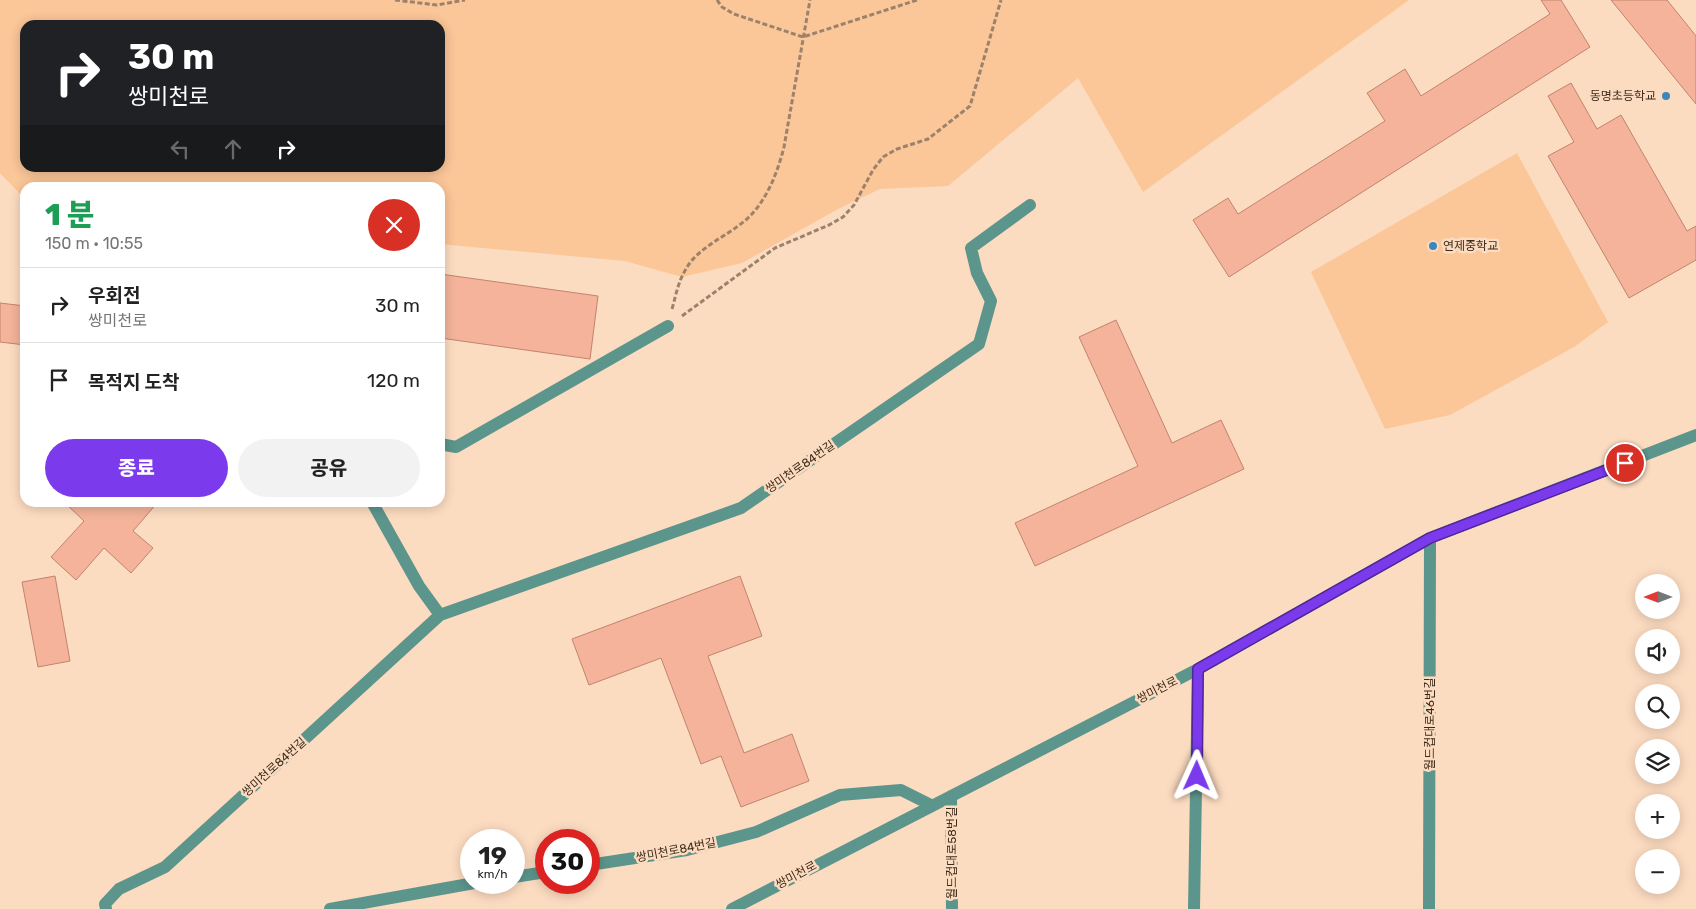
<!DOCTYPE html>
<html lang="ko">
<meta charset="utf-8">
<style>
:root{--surface:#fff;--page:#f2f2f2;--text:#222;--muted:#767676;--line:#e0e0e0;--accent:#7c3aed}
body{margin:0;font-family:Rubik,"Noto Sans KR",sans-serif;background:var(--page);color:var(--text);height:100vh;display:flex;flex-direction:column;font-size:19px;white-space:nowrap}
*{box-sizing:border-box;margin:0}
p{font-size:16px;color:var(--muted)}
.icon{flex:none;width:28px;height:28px;fill:none;stroke:currentColor;stroke-width:2;stroke-linecap:round;stroke-linejoin:round}
.map{position:relative;flex:1;overflow:hidden}
.side{position:absolute;left:20px;top:182px;width:425px;height:325px;display:flex;flex-direction:column;background:var(--surface);border-radius:15px;box-shadow:0 2px 12px #0003}
.side>*{flex:none}
.top-card{position:absolute;left:20px;top:20px;width:425px;height:152px;border-radius:15px;box-shadow:0 2px 12px #0003;background:#202124;color:#fff;overflow:hidden}
.needle{width:32px;rotate:270deg}
.fabs{position:absolute;left:1635px;top:574px;display:grid;gap:10px}
.fabs a{display:grid;place-items:center;width:45px;height:45px;border-radius:50%;background:var(--surface);box-shadow:0 2px 12px #0003;font-size:25px}
.speed{position:absolute;left:460px;top:829px;display:flex;gap:10px;font-size:25px;font-weight:700;text-align:center}
.speed>*{display:grid;place-content:center;width:65px;height:65px;border-radius:50%;background:var(--surface);box-shadow:0 2px 12px #0003;line-height:1}
.speed small{font-size:12px;font-weight:400}
.speed .limit{border:8px solid #d22;background:#fff;color:#111}
.pin{position:absolute;display:grid;place-items:center;width:42px;height:42px;color:#fff;margin:-21px;border:2px solid #fff;border-radius:50%;box-shadow:0 1px 5px #0007}
.me{position:absolute;width:55px;margin:-28px;rotate:1deg;stroke-linejoin:round;filter:drop-shadow(0 0 4px #0008)}
.turn{display:flex;align-items:center;gap:18px;height:105px;padding:0 25px;font-size:22px}
.turn .icon{width:65px;height:65px;stroke-width:2.5}
.turn b{display:block;font-size:35px;line-height:42px}
.lanes{display:flex;align-items:center;height:48px;padding:0 25px;background:#0003;justify-content:center;gap:25px;direction:ltr}
.lanes .off{opacity:.35}
.round{display:grid;place-items:center;flex:none;width:52px;height:52px;border-radius:26px;background:var(--page)}
.summary{display:flex;align-items:center;justify-content:space-between;height:85px;padding:0 25px}
h1{font-size:30px;font-weight:800;line-height:38px;color:#1e9e55}
.primary-button{display:flex;gap:10px;margin-top:auto;padding:10px 25px}
.primary-button a{flex:1;height:58px;border-radius:30px;background:var(--accent);color:#fff;font-size:20px;font-weight:800;line-height:58px;text-align:center}
.primary-button a+a{background:var(--page);color:var(--text)}
ul{padding:0;list-style:none}
li{display:flex;align-items:center;gap:15px;height:75px;padding:0 25px;border-top:1px solid var(--line)}
li div{flex:1}
li b{display:block;font-size:19px}
li em{font-style:normal}
.map>svg:first-child{display:block}
.green{fill:#fbc698;fill-rule:evenodd}
.building{fill:#f4b39a;stroke:#c1846c}
.lines{fill:none;stroke-linecap:round;stroke-linejoin:round}
.path{stroke:#9c826b;stroke-width:3;stroke-dasharray:5 2.5;stroke-linecap:butt}
.minor{stroke:#5c958c;stroke-width:12}
.route-casing{stroke:#51269a;stroke-width:12}
.route{stroke:#7c3aed;stroke-width:9}
.poi-dot{fill:#3c87ba;stroke:#fcdcc1;stroke-width:2}
.labels{text-anchor:middle;stroke-width:5;stroke-linejoin:round;paint-order:stroke}
.poi-label{font-size:12px;fill:#3f2b19;stroke:#fcdcc1;text-anchor:end}
.street-label{font-size:12px;fill:#3f2b19;stroke:#fcdcc1}
</style>
<div class="map">
<svg width="1696" height="909" viewBox="0 0 1696 909">
<rect width="100%" height="100%" fill="#fcdcc1"/>
<!-- green -->
<path class="green" d="M0,0H1409L1143,192L1078,78L948,186L880,189L838,209L742,263L682,277L625,261L440,244V188H25V198L23,197L0,173ZM25,25H440V168H25Z
M1517,153L1608,322L1574,347L1450,415L1385,429L1311,272Z"/>
<!-- building -->
<path class="building" d="M1541,0H1561L1590,47L1229,277L1193,220L1228,198L1238,214L1385,121L1367,93L1405,69L1421,96L1550,14Z
M1611,0H1667L1696,36V104Z
M1571,83L1597,129L1621,115L1687,231L1696,226V260L1629,298L1548,156L1574,142L1548,96Z
M440,274L598,296L590,359L440,338Z
M0,303L25,306V345L0,342Z
M1116,320L1172,443L1221,420L1244,469L1035,566L1015,523L1138,466L1079,337Z
M64,502H158L133,531L153,548L131,573L104,548L76,580L51,557L84,521Z
M55,576L70,661L38,667L22,582Z
M740,576L762,636L708,656L744,753L792,734L809,781L741,807L721,756L701,764L661,658L589,685L572,639Z"/>
<g class="lines">
<!-- path -->
<path class="path" d="M395,0L437,5L465,0
M717,0L722,7L734,14L803,37L917,0
M672,309C676,295 678,282 686,269C698,246 733,234 751,215C768,197 778,171 784,147L810,0
M682,316L775,248L829,225L843,217L854,205L873,170L883,157L897,149L928,139L970,106L1001,0"/>
<!-- minor -->
<path class="minor" d="M440,444L456,447L668,326
M372,502L419,586L440,615
M951,796L952,909
M589,865L687,850L756,832L840,795L901,790L931,805
M514,877L546,872
M106,909L105,904L119,889L165,867L440,615L741,508L979,344L991,301L977,273L971,248L1030,205
M330,909L480,882
M732,909L1198,669L1430,538L1696,435
M1194,909L1198,669
M1429,909L1430,538"/>
</g>
<g class="lines">
<defs>
<path id="route" d="M1197,776L1198,669L1430,538L1625,463"/>
</defs>
<!-- route casing -->
<use href="#route" class="route-casing"/>
<!-- route -->
<use href="#route" class="route"/>
</g>
<!-- markers -->
<g class="poi-dot">
<circle cx="1666" cy="96" r="5"/>
<circle cx="1433" cy="246" r="5"/>
</g>
<g class="labels">
<!-- poi labels -->
<g class="poi-label">
<text x="1656" y="100">동명초등학교</text>
<text x="1443" y="250" text-anchor="start">연제중학교</text>
</g>
<!-- street labels -->
<g class="street-label">
<text transform="translate(800 467) rotate(-35)" y="4">쌍미천로84번길</text>
<text transform="translate(1157 690) rotate(-27)" y="4">쌍미천로</text>
<text transform="translate(1430 724) rotate(-90)" y="4">월드컵대로46번길</text>
<text transform="translate(274 767) rotate(-42)" y="4">쌍미천로84번길</text>
<text transform="translate(676 850) rotate(-11)" y="4">쌍미천로84번길</text>
<text transform="translate(952 853) rotate(-90)" y="4">월드컵대로58번길</text>
<text transform="translate(796 875) rotate(-28)" y="4">쌍미천로</text>
</g>
</g>
</svg>
<div class="fabs">
<a><svg class="needle" viewBox="-14 -14 28 28"><path d="M0-13l5 13h-10z" fill="#e53935"/><path d="M0 13l5-13h-10z" fill="#767676"/></svg></a>
<a><svg class="icon" aria-label="sound" viewBox="0 0 24 24"><path d="M4 9h4l5-4v14l-5-4H4zM17 9q2 3 0 6"/></svg></a>
<a><svg class="icon" aria-label="search" viewBox="0 0 24 24"><circle cx="10" cy="10" r="6"/><path d="M15 15l6 6"/></svg></a>
<a><svg class="icon" aria-label="layers" viewBox="0 0 24 24"><path d="M12 4l9 5-9 5-9-5zM3 14l9 5 9-5"/></svg></a>
<a>+</a>
<a>−</a>
</div>
<div class="speed"><div>19<small>km/h</small></div><div class="limit">30</div></div>
<div class="pin" style="left:1625px;top:463px;background:#d93025"><svg class="icon" aria-label="arrive" viewBox="0 0 24 24"><path d="M6 21V4h12l-3 4 3 4H6"/></svg></div>
<svg class="me" style="left:1197px;top:776px" viewBox="-20 -20 40 40"><path d="M0-17L14 15 0 8-14 15z" fill="#7c3aed" stroke="#fff" stroke-width="4"/></svg>
<div class="top-card">
<div class="turn"><svg class="icon" aria-label="right" viewBox="0 0 24 24"><path d="M7 20v-9h11M14 6l5 5-5 5"/></svg><div><b>30 m</b>쌍미천로</div></div>
<div class="lanes"><svg class="icon off" aria-label="left" viewBox="0 0 24 24"><path d="M17 20v-9H6M10 6l-5 5 5 5"/></svg><svg class="icon off" aria-label="ahead" viewBox="0 0 24 24"><path d="M12 20V5M6 11l6-6 6 6"/></svg><svg class="icon" aria-label="right" viewBox="0 0 24 24"><path d="M7 20v-9h11M14 6l5 5-5 5"/></svg></div>
</div>
<section class="side">
<div class="summary"><div><h1>1 분</h1><p>150 m · 10:55</p></div><a class="round" style="background:#d93025;color:#fff"><svg class="icon" aria-label="close" viewBox="0 0 24 24"><path d="M6 6l12 12M18 6L6 18"/></svg></a></div>
<ul>
<li><svg class="icon" aria-label="right" viewBox="0 0 24 24"><path d="M7 20v-9h11M14 6l5 5-5 5"/></svg><div><b>우회전</b><p>쌍미천로</p></div><em>30 m</em></li>
<li><svg class="icon" aria-label="arrive" viewBox="0 0 24 24"><path d="M6 21V4h12l-3 4 3 4H6"/></svg><div><b>목적지 도착</b></div><em>120 m</em></li>
</ul>
<div class="primary-button"><a>종료</a><a>공유</a></div>
</section>
</div>
